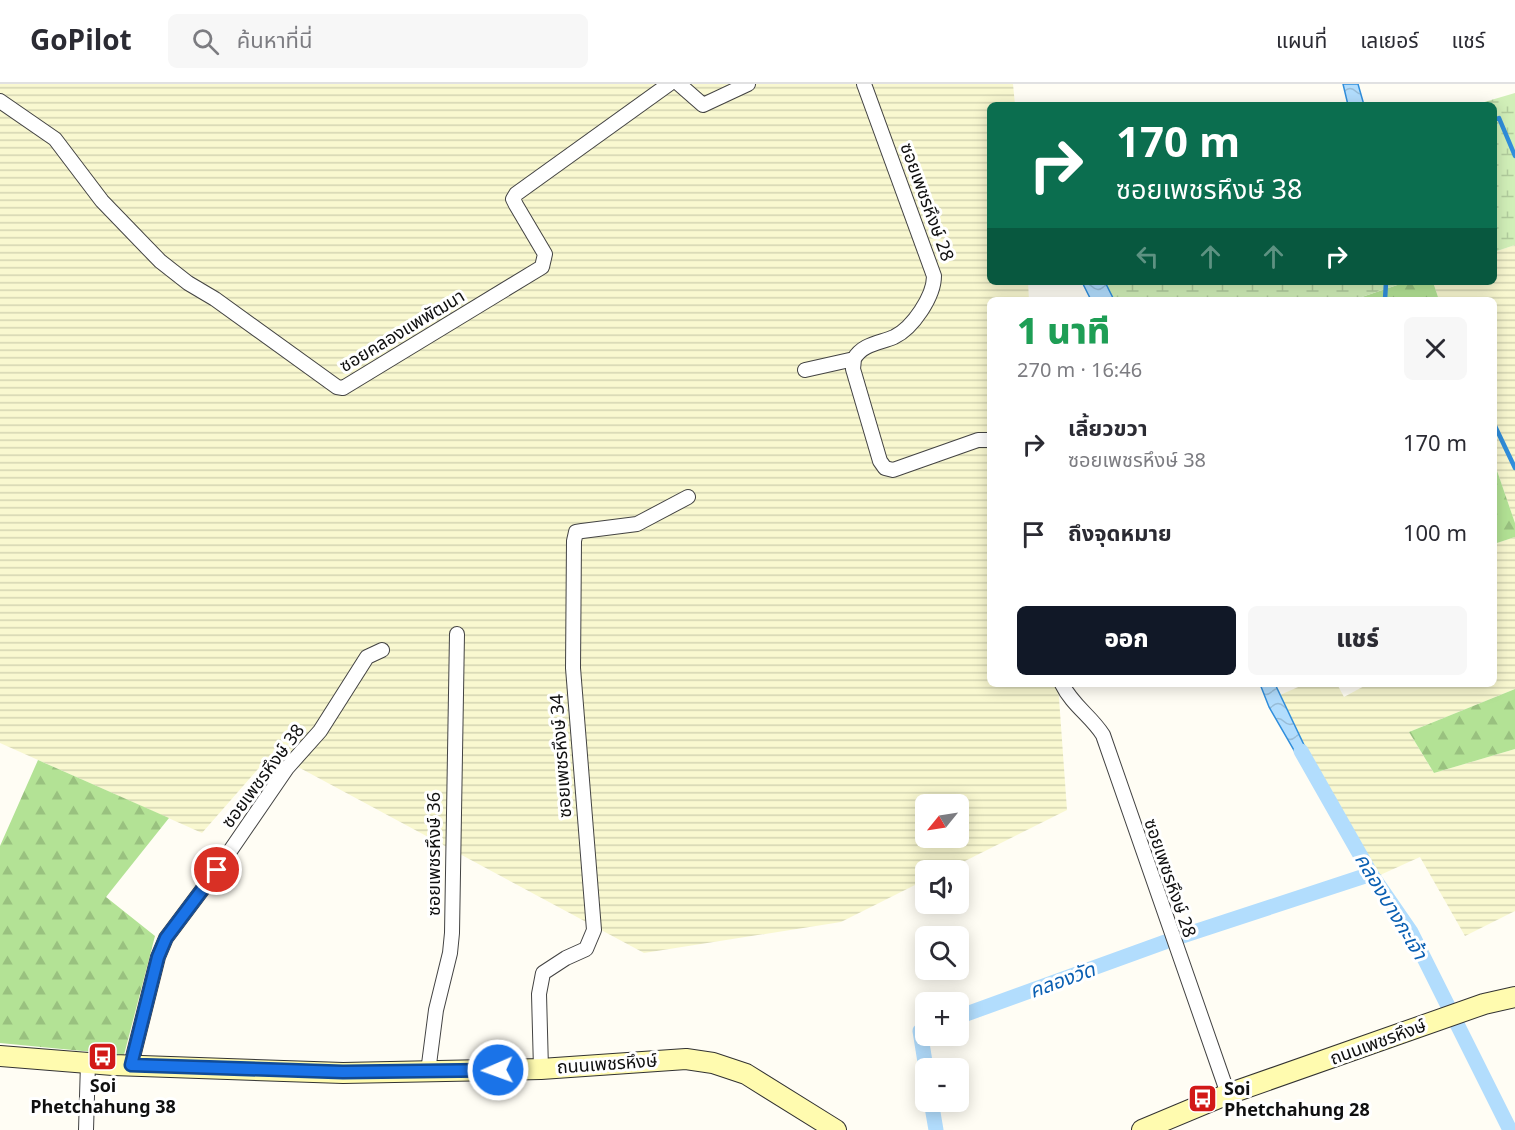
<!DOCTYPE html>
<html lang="th">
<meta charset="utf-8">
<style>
:root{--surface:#fff;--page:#f7f7f7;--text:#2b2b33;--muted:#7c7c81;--line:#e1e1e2;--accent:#111827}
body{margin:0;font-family:Georgia,"Noto Sans Thai",serif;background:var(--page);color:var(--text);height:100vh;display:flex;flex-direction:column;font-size:22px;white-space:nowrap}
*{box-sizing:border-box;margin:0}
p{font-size:20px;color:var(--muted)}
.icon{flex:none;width:33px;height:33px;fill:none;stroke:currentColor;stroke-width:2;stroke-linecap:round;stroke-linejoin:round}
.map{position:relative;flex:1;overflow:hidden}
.sheet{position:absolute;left:987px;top:213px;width:510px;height:390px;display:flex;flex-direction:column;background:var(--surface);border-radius:9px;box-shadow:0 3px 15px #0003}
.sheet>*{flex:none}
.top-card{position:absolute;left:987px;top:18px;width:510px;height:183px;border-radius:9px;box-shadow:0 3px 15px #0003;background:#0b6e4f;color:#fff;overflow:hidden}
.needle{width:39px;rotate:240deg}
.fabs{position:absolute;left:915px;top:710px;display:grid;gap:12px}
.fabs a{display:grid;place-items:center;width:54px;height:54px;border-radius:9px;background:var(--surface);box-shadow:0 3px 15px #0003;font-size:30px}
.pin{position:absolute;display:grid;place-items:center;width:51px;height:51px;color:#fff;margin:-26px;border:3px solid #fff;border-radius:50%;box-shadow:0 2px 6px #0007}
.me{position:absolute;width:66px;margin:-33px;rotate:268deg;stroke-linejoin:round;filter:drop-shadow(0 0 4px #0008)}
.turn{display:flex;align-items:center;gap:21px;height:126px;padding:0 30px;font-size:27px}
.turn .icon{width:78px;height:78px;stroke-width:2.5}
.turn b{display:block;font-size:42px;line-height:51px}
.lanes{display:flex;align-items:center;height:57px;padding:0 30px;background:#0003;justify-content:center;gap:30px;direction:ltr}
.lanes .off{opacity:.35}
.round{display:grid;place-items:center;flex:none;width:63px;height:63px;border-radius:9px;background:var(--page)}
.head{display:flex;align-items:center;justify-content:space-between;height:102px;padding:0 30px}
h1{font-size:36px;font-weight:800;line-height:45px;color:#1e9e55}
.action{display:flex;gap:12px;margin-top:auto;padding:12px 30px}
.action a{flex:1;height:69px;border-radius:9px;background:var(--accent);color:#fff;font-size:24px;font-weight:800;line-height:69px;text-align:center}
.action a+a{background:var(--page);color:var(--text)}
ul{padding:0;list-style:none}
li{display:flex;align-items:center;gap:18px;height:90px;padding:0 30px}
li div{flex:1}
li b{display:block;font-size:22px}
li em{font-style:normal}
header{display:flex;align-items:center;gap:36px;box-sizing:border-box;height:84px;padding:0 30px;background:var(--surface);border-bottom:2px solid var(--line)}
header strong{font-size:28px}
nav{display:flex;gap:33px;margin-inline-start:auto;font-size:21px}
.search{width:420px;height:54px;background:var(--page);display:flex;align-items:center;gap:15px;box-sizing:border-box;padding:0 21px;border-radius:9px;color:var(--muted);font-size:22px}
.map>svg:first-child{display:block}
.farmland{fill:url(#farmland-rules);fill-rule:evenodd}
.forest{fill:url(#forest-firs)}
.wetland{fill:url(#wetland-marsh)}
.water{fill:url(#water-waves);stroke:#308edc;stroke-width:1.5}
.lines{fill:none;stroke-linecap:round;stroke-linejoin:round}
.stream{stroke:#308edc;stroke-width:4.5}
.canal{stroke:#b2ddfd;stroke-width:15}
.street-casing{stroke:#434343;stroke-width:16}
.secondary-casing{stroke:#323232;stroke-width:22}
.street{stroke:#fff;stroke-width:14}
.secondary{stroke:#fffbaf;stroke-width:20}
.route-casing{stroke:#114b97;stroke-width:15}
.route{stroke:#1a73e8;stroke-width:10}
.labels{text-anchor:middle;stroke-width:6;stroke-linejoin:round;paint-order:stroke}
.street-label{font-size:18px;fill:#101010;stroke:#fff}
.poi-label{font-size:18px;font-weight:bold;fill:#101010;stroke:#fff}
.water-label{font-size:20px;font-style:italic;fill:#0a5fb2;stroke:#fff}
</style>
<header>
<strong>GoPilot</strong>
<div class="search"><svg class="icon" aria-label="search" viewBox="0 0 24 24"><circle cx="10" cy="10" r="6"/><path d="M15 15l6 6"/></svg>ค้นหาที่นี่</div>
<nav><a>แผนที่</a><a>เลเยอร์</a><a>แชร์</a></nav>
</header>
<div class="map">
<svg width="1515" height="1046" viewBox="0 0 1515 1046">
<defs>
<pattern id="farmland-rules" width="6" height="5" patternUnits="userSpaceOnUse" patternTransform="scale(1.5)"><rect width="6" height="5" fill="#f9f8d0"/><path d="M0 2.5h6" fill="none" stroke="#d4d4b2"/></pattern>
<pattern id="forest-firs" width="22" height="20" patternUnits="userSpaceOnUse" patternTransform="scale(1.5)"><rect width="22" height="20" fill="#b3e295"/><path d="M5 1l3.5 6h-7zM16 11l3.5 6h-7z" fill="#99c17f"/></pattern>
<pattern id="wetland-marsh" width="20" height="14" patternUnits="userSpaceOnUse" patternTransform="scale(1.5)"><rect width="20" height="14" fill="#d1efb8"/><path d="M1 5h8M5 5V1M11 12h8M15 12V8" fill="none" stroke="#b2cc9d"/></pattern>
<pattern id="water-waves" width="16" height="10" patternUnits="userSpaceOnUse" patternTransform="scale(1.5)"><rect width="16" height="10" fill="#b2ddfd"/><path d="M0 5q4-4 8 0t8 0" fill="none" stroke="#98bdd8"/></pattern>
</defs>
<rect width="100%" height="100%" fill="#fffdf4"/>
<!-- farmland -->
<path class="farmland" d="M0,0H1013L1015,21H990V198H1028L1029,216H990V600H1058L1067,726L947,786H926L925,796L841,838L644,869L272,669L202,749L0,659ZM926,720H958V753H926Z
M1515,161V439L1494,378V216H1439L1433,198H1494V168Z
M1515,453V605L1409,648L1434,689L1515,665V827L1465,852L1420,773L1369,796L1280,611L1305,600H1337L1344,613L1368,600H1494V460Z"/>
<!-- forest -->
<path class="forest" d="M1406,198H1433L1439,216H1353Z
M1494,378L1515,439V453L1494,460Z
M1515,605V665L1434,689L1409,648Z
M38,676L169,734L106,813L155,852L124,971L0,959V762Z"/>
<!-- wetland -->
<path class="wetland" d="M1515,9V161L1494,168V21H1474Z
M1105,198H1406L1353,216H1114Z"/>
<!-- water -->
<path class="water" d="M1343,0H1358L1364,21H1348Z
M1082,198H1105L1114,216H1091Z
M1260,600H1275L1315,684L1306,687L1269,623Z"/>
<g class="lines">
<!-- stream -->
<path class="stream" d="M1494,36L1499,34L1515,72
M1385,216L1386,198
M1494,340L1515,384"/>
<!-- canal -->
<path class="canal" d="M1301,667L1371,790L1411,848L1510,1046
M1179,853L1371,790
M958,933L1165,858
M926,945L920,947L926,984
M931,1017L936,1046"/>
<defs>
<path id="street" d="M679,0L703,21L748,0
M864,0L934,192C934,212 913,244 894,253C880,259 862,260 854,275L853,285L880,377L885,384L893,386L978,356H990
M0,17L55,55L102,117L160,177L188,199L215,215L337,303L343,304L542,183L545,170L516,121L513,115L516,110L669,0
M805,286L854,275
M1062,600C1072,621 1091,632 1103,651L1228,1010
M131,981L158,873L166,854L217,786L287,684L320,647L367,573L382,566
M541,985L539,910L543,889L566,874L586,865L594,846L573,584L574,457L576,448L582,447L637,440L688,413
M428,988L436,926L450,869L452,849L457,550
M86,1046L88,979"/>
<path id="secondary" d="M0,972L113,981L343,989L541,985L686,975L713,979L746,990L836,1046
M1142,1046L1228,1010L1484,920L1515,913"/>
</defs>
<!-- street casing -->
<use href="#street" class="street-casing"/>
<!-- secondary casing -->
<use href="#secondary" class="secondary-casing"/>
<!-- street -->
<use href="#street" class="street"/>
<!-- secondary -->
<use href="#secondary" class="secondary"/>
</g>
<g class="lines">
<defs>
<path id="route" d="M217,786L166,854L158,873L131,981L343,988L498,986"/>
</defs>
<!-- route casing -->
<use href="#route" class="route-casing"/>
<!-- route -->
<use href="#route" class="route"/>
</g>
<!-- icons -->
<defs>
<symbol id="bus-square" viewBox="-11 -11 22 22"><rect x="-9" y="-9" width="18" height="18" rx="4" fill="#d21917" stroke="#fff"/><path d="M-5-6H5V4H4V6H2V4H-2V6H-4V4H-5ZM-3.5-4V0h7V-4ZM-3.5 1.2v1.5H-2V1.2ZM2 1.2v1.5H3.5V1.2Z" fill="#fff"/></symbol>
</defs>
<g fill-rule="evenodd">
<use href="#bus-square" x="86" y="956" width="33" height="33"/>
<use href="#bus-square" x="1186" y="998" width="33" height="33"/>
</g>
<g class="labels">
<!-- street labels -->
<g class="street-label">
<text transform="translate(927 118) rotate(70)" y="6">ซอยเพชรหึงษ์ 28</text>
<text transform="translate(402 247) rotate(-31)" y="6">ซอยคลองแพพัฒนา</text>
<text transform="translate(561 672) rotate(-94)" y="6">ซอยเพชรหึงษ์ 34</text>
<text transform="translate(263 692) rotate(-53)" y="6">ซอยเพชรหึงษ์ 38</text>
<text transform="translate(434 770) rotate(-90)" y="6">ซอยเพชรหึงษ์ 36</text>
<text transform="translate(1170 794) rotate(71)" y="6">ซอยเพชรหึงษ์ 28</text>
<text transform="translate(1378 958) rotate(-20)" y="6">ถนนเพชรหึงษ์</text>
<text transform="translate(607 980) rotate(-4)" y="6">ถนนเพชรหึงษ์</text>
</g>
<!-- poi labels -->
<g class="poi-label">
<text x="103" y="1008">Soi<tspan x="103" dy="21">Phetchahung 38</tspan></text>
<text x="1224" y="1011" text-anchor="start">Soi<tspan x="1224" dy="21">Phetchahung 28</tspan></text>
</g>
<!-- water labels -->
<g class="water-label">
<text transform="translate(1391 822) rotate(59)" y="7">คลองบางกะเจ้า</text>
<text transform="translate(1062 896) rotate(-20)" y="7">คลองวัด</text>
</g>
</g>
</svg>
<div class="fabs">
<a><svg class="needle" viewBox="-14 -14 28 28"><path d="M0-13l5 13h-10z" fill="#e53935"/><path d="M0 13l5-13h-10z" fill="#7c7c81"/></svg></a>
<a><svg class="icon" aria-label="sound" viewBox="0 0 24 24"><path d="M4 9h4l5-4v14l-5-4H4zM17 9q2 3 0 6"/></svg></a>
<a><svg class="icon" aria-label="search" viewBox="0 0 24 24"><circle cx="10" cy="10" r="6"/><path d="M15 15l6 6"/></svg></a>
<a>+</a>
<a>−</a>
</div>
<div class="pin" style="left:217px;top:786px;background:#d93025"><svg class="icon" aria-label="arrive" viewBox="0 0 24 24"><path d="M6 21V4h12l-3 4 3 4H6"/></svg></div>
<svg class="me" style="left:498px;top:986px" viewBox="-20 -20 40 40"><circle r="17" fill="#1a73e8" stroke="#fff" stroke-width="3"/><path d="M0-11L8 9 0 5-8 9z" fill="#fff"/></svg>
<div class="top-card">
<div class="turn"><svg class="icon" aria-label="right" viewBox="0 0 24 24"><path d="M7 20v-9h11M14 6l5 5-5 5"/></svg><div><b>170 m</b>ซอยเพชรหึงษ์ 38</div></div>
<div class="lanes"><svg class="icon off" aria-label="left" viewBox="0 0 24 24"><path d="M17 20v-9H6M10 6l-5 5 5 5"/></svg><svg class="icon off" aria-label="ahead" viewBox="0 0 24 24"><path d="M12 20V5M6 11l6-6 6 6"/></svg><svg class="icon off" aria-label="ahead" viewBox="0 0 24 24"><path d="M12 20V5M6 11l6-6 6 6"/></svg><svg class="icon" aria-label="right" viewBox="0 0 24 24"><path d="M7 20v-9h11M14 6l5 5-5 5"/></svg></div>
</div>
<section class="sheet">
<div class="head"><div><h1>1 นาที</h1><p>270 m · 16:46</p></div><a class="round"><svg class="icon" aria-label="close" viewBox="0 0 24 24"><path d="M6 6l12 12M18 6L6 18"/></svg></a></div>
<ul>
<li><svg class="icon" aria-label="right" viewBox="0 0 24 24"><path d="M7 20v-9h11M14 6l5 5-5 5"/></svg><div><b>เลี้ยวขวา</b><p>ซอยเพชรหึงษ์ 38</p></div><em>170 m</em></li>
<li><svg class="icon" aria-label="arrive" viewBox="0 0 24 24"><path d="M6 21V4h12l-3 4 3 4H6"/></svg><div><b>ถึงจุดหมาย</b></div><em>100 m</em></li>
</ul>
<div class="action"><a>ออก</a><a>แชร์</a></div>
</section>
</div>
